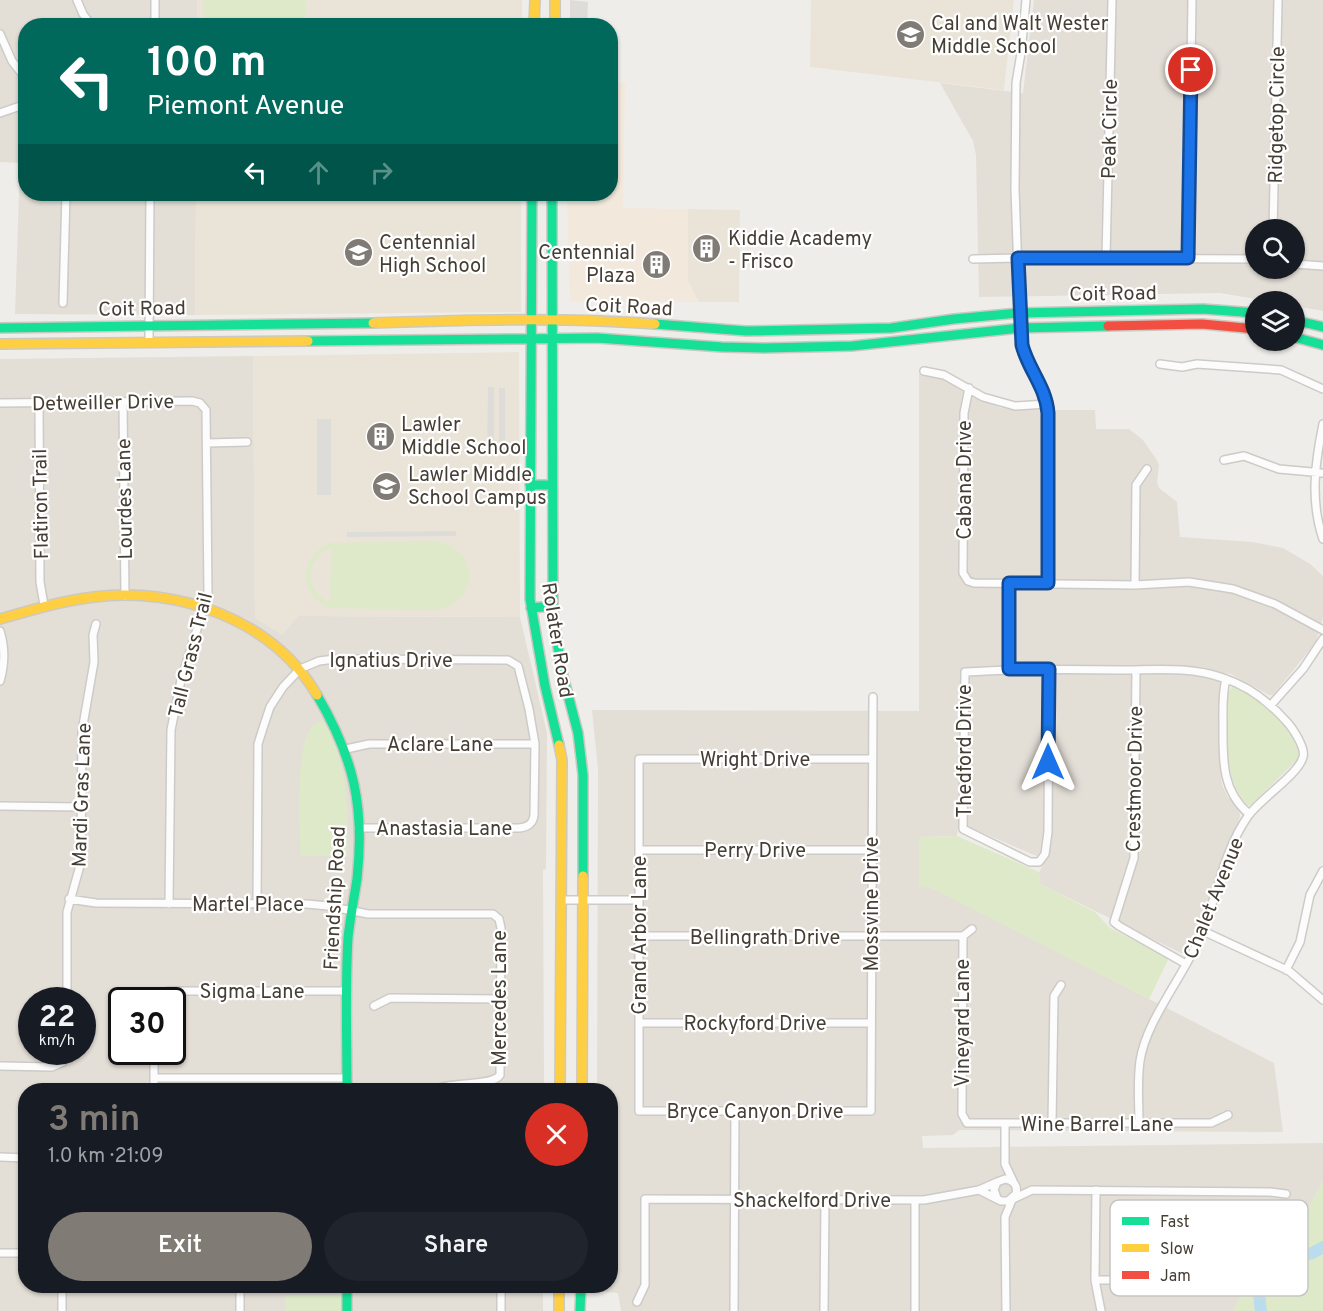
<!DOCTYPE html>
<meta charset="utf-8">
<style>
:root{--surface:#171b24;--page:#20242c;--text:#f1f3f6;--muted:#9ea1a6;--accent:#807b74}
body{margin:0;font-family:Overpass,sans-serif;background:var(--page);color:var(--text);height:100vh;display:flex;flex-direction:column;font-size:22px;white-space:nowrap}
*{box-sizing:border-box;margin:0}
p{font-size:20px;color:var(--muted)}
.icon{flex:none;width:33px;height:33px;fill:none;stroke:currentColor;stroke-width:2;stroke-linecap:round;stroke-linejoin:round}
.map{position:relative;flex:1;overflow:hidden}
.drawer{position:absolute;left:18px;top:1083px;width:600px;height:210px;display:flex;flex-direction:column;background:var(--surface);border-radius:24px;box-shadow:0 2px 4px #0004}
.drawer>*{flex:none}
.banner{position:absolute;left:18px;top:18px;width:600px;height:183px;border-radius:24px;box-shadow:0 2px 4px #0004;background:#00695c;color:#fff;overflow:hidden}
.buttons{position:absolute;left:1245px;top:219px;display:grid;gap:12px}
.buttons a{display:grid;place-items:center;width:60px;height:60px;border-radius:50%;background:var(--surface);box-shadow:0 2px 4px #0004;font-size:30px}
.speed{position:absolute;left:18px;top:987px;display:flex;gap:12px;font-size:30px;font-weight:700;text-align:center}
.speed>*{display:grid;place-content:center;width:78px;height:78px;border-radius:50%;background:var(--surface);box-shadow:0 2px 4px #0004;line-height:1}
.speed small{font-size:15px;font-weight:400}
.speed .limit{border:3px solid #111;border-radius:9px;background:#fff;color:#111}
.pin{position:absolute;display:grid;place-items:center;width:51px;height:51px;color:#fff;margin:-26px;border:3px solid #fff;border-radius:50%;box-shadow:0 2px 6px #0007}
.me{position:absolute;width:66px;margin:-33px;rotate:0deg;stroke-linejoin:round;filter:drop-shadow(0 0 4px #0008)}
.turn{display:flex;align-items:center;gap:21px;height:126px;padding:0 30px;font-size:27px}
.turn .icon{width:78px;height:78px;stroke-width:2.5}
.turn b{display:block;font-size:42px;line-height:51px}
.lanes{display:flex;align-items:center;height:57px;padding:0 30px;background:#0003;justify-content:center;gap:30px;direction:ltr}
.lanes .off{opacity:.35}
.round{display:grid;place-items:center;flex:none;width:63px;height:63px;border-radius:32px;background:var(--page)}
.headline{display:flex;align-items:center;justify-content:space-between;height:102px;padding:0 30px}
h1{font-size:36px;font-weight:600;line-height:45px;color:var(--accent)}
.cta{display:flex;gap:12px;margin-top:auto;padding:12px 30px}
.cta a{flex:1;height:69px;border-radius:36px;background:var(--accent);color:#fff;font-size:24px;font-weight:600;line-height:69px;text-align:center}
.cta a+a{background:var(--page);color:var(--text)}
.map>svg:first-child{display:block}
.residential{fill:#e3ded6;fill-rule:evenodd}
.commercial{fill:#f2e8dc}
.education{fill:#eae4d8}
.green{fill:#dee9c9;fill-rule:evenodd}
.parking{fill:#dedcd9}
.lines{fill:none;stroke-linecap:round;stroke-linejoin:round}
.river{stroke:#badcec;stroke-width:12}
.street-casing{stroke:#cdcbc7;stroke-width:10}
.fast-casing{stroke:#cec9c0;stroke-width:12}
.slow-casing{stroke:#cec9c0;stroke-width:12}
.jam-casing{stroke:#cec9c0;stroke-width:12}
.street{stroke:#fdfcfc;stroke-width:7}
.fast{stroke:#16e098;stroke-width:9}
.slow{stroke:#ffcf43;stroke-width:9}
.jam{stroke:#f24e42;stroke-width:9}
.route-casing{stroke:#114b97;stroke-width:15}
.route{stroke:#1a73e8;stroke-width:10}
.labels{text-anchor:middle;stroke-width:4.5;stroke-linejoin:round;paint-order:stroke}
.poi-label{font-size:20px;fill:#453e35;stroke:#fff;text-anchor:start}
.street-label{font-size:20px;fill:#453e35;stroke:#fff}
.key{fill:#fff;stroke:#c7c5c2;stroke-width:1.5}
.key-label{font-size:16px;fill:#453e35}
</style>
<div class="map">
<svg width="1323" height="1311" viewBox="0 0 1323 1311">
<rect width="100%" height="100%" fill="#efede9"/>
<!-- residential -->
<path class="residential" d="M0,0H197V25L26,26V194H196L195,315L15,314L20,163L0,162Z
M1034,0H1323V311L1295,306L1294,302L1268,301L1220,293L979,297L976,155L973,141L940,83L1023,93ZM1256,230H1294V268H1256Z
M253,356L255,618L299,616L520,617L547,733L546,869L543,870L544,1090H26V1286H543V1311H0V359ZM32,1000H82V1052H32ZM122,1000H172V1052H122Z
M919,374L942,378L959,385L983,401L1001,408L1026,410H1095L1096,429H1129L1143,440L1156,459L1159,465L1157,482L1159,488L1177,502L1180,537L1252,542L1283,548L1310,564L1323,576V617L1316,642L1273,695H1269L1231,674L1223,673L1220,689L1219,760L1222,785L1227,796L1239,809L1240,817L1218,869L1206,912L1188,952L1181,953L1040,884L1039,872L1046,860L969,827H958L957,836L919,837L931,888L985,909L991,918L1274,1063L1283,1132L959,1130L953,1135L922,1136L923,1148L1323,1143V1181L1310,1205L1278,1225L1233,1311H621L618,1293L595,1291V1286H610V1090H597L598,769L592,710L919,711Z"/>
<!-- commercial -->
<path class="commercial" d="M611,83H625L623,208L688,209V281L699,302L570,301L567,194H610Z"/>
<!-- education -->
<path class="education" d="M197,0H522V25L197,26Z
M811,0H1014L1004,90L810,67Z
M196,194H521V312L195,315Z
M688,209L740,210L739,302H699L688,281Z
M519,352L520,617L299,616L282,635L255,618L253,356Z"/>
<!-- green -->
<path class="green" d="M203,0H305V25H203Z
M435,541C481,548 481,603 435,610L329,608C298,593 298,559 329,543ZM330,548H331L330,603C304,591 304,560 330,548Z
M1233,686C1256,691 1305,734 1298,759L1251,805H1247C1220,774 1227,731 1228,692Z
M323,720C349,760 348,810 348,856H300C300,825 295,757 309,731C312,725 317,721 323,720Z
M957,836L1039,872L1040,884L1095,912L1110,928L1169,958L1149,999L931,888L919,887V837Z
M1323,1181V1311H1233L1278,1225L1310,1205Z
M285,1295H343V1311H285Z"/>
<!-- parking -->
<path class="parking" d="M570,0L588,2L587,25H570Z
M488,387H494V456H487Z
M499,388H505V451H499Z
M317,419H331V495H317Z
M456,531V536L347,537V532Z"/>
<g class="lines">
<!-- river -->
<path class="river" d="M1261,1311C1256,1283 1262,1264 1292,1257C1307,1254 1309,1256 1323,1247"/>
<defs>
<path id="street" d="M77,0L83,14L92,26
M1026,0L1021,53L1016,83L1015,189L1020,328L1025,358L1042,386L1048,413V583
M155,26V0
M0,34L12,61L26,79
M0,113L26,104
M1273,230L1278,0
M1106,258L1112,0
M1188,258L1192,0
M973,259L1018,258L1256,259
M1294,264L1323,266
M63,303L66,194
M149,342L150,194
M1160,364L1182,367L1197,364L1281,370L1323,389
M924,371L944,375L983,397L1015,406L1047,404
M969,388L964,413L963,573L968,581L974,583L1135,585L1189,582L1233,589L1275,604L1323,630
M123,402L125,596
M0,403L192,401L200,403L206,410L208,594L181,680L171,730L169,904
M39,403L40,582L44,605
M1323,424C1315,463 1310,501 1323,539
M207,443L247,442
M1224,460L1244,456L1279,469L1323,473
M1135,585L1136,485L1147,469
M0,631C5,647 5,664 0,681
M1009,669V583
M1049,669L1048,832L1045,854L1039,862H1030L963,829L965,672C1017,669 1068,669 1120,670C1154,670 1190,666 1223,678C1249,686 1268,701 1286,721C1292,727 1306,748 1303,757C1299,774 1260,799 1248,816C1224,851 1218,891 1203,930C1188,971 1146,1019 1140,1061C1137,1081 1139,1104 1139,1124
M1136,670L1134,858L1114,922L1119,926L1186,964
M1226,679C1222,694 1223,709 1223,725C1223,759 1221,790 1249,814
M1271,705L1303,669L1323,639
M346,749L369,744H535
M871,759H639V1111H871L873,697
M0,806L82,807
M639,850H871
M69,899L96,903L307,904L328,906L368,914H493L499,919L501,928L500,1075C492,1087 450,1081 433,1090
M561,900H639
M257,904L258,744L264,725L270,707L283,687L300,669L319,661L335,659L508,660L518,666L529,709L535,744L534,815C533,824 528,827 519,828H358
M1203,931L1289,971L1323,1000
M639,936H963
M963,936L962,1114L967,1123H1211L1228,1115
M963,936L972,929
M1286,970L1300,942L1310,895L1323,871
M67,1000V912L81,862L82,731L94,662L93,635L96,624
M154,1000L160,993L168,991H347
M374,1006L390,998L500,999
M639,1023H871
M0,1066L52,1067L63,1062L67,1052
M154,1078H347
M154,1090V1052
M1005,1124V1164L1013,1181
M1052,1124L1054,996L1061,985
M0,1157L26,1158
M979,1190L1001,1201H1008L1016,1194C1018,1186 1014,1180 1005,1179L997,1182L994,1190L997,1198
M1096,1190L1095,1280L1101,1311
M1013,1199L1032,1190L1270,1192L1286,1194
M0,1253H26
M1095,1280H1196L1211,1283L1220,1290
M637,1302L645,1285V1199L924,1200L979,1190L997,1182
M62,1311V1286
M240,1311V1286
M501,1311V1286
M734,1311L735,1111
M824,1311L825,1200
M915,1311V1200
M1006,1311L1005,1217L1012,1200"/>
<path id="fast" d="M532,194L530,599L545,686L559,745
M552,194L553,611L561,668L578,733L583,775V876
M1294,320L1323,327
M655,324L746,331L891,328L954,319L1019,313L1203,309L1256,313
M0,328L373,323
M1294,337L1323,345
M308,341L597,338L722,347L764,348L852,346L1020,328L1108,326
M530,485H552
M531,608L552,606
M317,695C354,758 365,807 357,879C354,899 350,918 348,938C345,989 347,1040 347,1090
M347,1286V1311
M580,1311L581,1286"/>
<path id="slow" d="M555,0V26
M534,26L535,0
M373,323C467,320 562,317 655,324
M0,344L308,341
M0,619C31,610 61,601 94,597C178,586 273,620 317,695
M559,745L562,760L560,1090
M582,1090L583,876
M559,1286V1311"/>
<path id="jam" d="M1108,326L1202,324L1256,329"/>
</defs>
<!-- street casing -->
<use href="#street" class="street-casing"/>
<!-- fast casing -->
<use href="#fast" class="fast-casing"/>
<!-- slow casing -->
<use href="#slow" class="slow-casing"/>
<!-- jam casing -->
<use href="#jam" class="jam-casing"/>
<!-- street -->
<use href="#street" class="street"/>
<!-- fast -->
<use href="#fast" class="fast"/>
<!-- slow -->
<use href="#slow" class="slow"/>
<!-- jam -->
<use href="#jam" class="jam"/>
</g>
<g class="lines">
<defs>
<path id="route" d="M1048,762L1049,669H1009V583H1048V413C1046,387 1028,369 1022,345L1018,258H1188L1191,70"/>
</defs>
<!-- route casing -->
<use href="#route" class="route-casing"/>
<!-- route -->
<use href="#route" class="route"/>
</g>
<!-- icons -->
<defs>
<symbol id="school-disc" viewBox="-11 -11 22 22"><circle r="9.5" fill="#807b74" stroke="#fff"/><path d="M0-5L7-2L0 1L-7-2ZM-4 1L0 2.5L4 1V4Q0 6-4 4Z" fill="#fff"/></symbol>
<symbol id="building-disc" viewBox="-11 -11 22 22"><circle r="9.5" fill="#807b74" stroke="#fff"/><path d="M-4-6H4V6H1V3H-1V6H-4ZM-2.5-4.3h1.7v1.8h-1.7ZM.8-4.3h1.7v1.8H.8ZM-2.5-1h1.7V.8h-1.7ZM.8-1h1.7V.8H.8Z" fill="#fff"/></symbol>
</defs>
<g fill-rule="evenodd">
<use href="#school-disc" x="894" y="18" width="33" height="33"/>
<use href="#building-disc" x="690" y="232" width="33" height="33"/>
<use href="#school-disc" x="342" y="236" width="33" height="33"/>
<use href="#building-disc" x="640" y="248" width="33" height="33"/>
<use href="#building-disc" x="364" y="420" width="33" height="33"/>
<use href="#school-disc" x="370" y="470" width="33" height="33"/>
</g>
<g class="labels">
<!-- poi labels -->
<g class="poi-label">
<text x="931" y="30">Cal and Walt Wester<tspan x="931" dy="23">Middle School</tspan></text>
<text x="728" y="245">Kiddie Academy<tspan x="728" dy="23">- Frisco</tspan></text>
<text x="379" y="249">Centennial<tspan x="379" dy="23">High School</tspan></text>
<text x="635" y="259" text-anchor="end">Centennial<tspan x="635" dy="23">Plaza</tspan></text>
<text x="401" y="431">Lawler<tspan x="401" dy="23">Middle School</tspan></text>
<text x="408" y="481">Lawler Middle<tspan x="408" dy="23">School Campus</tspan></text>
</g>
<!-- street labels -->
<g class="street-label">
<text transform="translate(1276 115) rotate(-89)" y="7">Ridgetop Circle</text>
<text transform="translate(1109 129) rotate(-89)" y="7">Peak Circle</text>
<text transform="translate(1113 293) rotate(-1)" y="7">Coit Road</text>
<text transform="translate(629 306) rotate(3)" y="7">Coit Road</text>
<text transform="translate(142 308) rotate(-1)" y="7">Coit Road</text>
<text transform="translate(103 402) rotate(-1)" y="7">Detweiller Drive</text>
<text transform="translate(964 480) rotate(-90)" y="7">Cabana Drive</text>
<text transform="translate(124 499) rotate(-91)" y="7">Lourdes Lane</text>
<text transform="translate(40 504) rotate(-91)" y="7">Flatiron Trail</text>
<text transform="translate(558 640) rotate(81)" y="7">Rolater Road</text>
<text transform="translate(190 655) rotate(-76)" y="7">Tall Grass Trail</text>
<text x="391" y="667">Ignatius Drive</text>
<text x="440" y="751">Aclare Lane</text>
<text transform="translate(964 751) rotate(-90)" y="7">Thedford Drive</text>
<text x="755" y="766">Wright Drive</text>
<text transform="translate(1134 779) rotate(-89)" y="7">Crestmoor Drive</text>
<text transform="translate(81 795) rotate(-88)" y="7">Mardi Gras Lane</text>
<text x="444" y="835">Anastasia Lane</text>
<text x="755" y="857">Perry Drive</text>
<text transform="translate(334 898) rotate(-87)" y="7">Friendship Road</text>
<text transform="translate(1213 898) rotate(-68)" y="7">Chalet Avenue</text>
<text x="248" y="911">Martel Place</text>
<text transform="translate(871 904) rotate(-90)" y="7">Mossvine Drive</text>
<text transform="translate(639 935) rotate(-90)" y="7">Grand Arbor Lane</text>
<text x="765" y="944">Bellingrath Drive</text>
<text x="252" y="998">Sigma Lane</text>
<text transform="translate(499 998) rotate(-90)" y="7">Mercedes Lane</text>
<text x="755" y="1030">Rockyford Drive</text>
<text transform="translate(962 1023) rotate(-90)" y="7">Vineyard Lane</text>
<text x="755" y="1118">Bryce Canyon Drive</text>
<text x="1097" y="1131">Wine Barrel Lane</text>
<text x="812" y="1207">Shackelford Drive</text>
</g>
</g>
<!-- legend -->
<rect x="1110" y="1200" width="198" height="96" rx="9" class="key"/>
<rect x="1122" y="1217" width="27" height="8" fill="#16e098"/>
<rect x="1122" y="1244" width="27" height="8" fill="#ffcf43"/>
<rect x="1122" y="1271" width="27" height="8" fill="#f24e42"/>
<g class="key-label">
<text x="1160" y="1227">Fast</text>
<text x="1160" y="1254">Slow</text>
<text x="1160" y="1281">Jam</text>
</g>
</svg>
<div class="buttons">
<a><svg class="icon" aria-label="search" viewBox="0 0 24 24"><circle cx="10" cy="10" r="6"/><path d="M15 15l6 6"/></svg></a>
<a><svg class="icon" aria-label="layers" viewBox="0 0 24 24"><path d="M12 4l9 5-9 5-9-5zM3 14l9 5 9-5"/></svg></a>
</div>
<div class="speed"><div>22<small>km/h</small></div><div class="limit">30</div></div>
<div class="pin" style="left:1191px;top:70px;background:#d93025"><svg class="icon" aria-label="arrive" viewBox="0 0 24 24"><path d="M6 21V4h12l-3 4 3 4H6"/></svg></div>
<svg class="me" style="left:1048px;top:762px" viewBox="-20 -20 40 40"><path d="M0-17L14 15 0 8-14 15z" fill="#1a73e8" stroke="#fff" stroke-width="4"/></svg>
<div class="banner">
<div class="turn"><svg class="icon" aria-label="left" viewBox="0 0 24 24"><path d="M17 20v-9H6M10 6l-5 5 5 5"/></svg><div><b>100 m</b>Piemont Avenue</div></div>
<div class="lanes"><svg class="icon" aria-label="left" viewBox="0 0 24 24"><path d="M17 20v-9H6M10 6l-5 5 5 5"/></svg><svg class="icon off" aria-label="ahead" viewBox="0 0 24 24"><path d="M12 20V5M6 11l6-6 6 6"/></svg><svg class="icon off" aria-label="right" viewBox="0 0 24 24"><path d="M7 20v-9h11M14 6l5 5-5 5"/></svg></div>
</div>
<section class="drawer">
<div class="headline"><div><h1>3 min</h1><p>1.0 km · 21:09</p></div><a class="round" style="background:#d93025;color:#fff"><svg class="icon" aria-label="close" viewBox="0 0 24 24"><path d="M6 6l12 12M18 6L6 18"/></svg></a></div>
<div class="cta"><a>Exit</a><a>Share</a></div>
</section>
</div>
